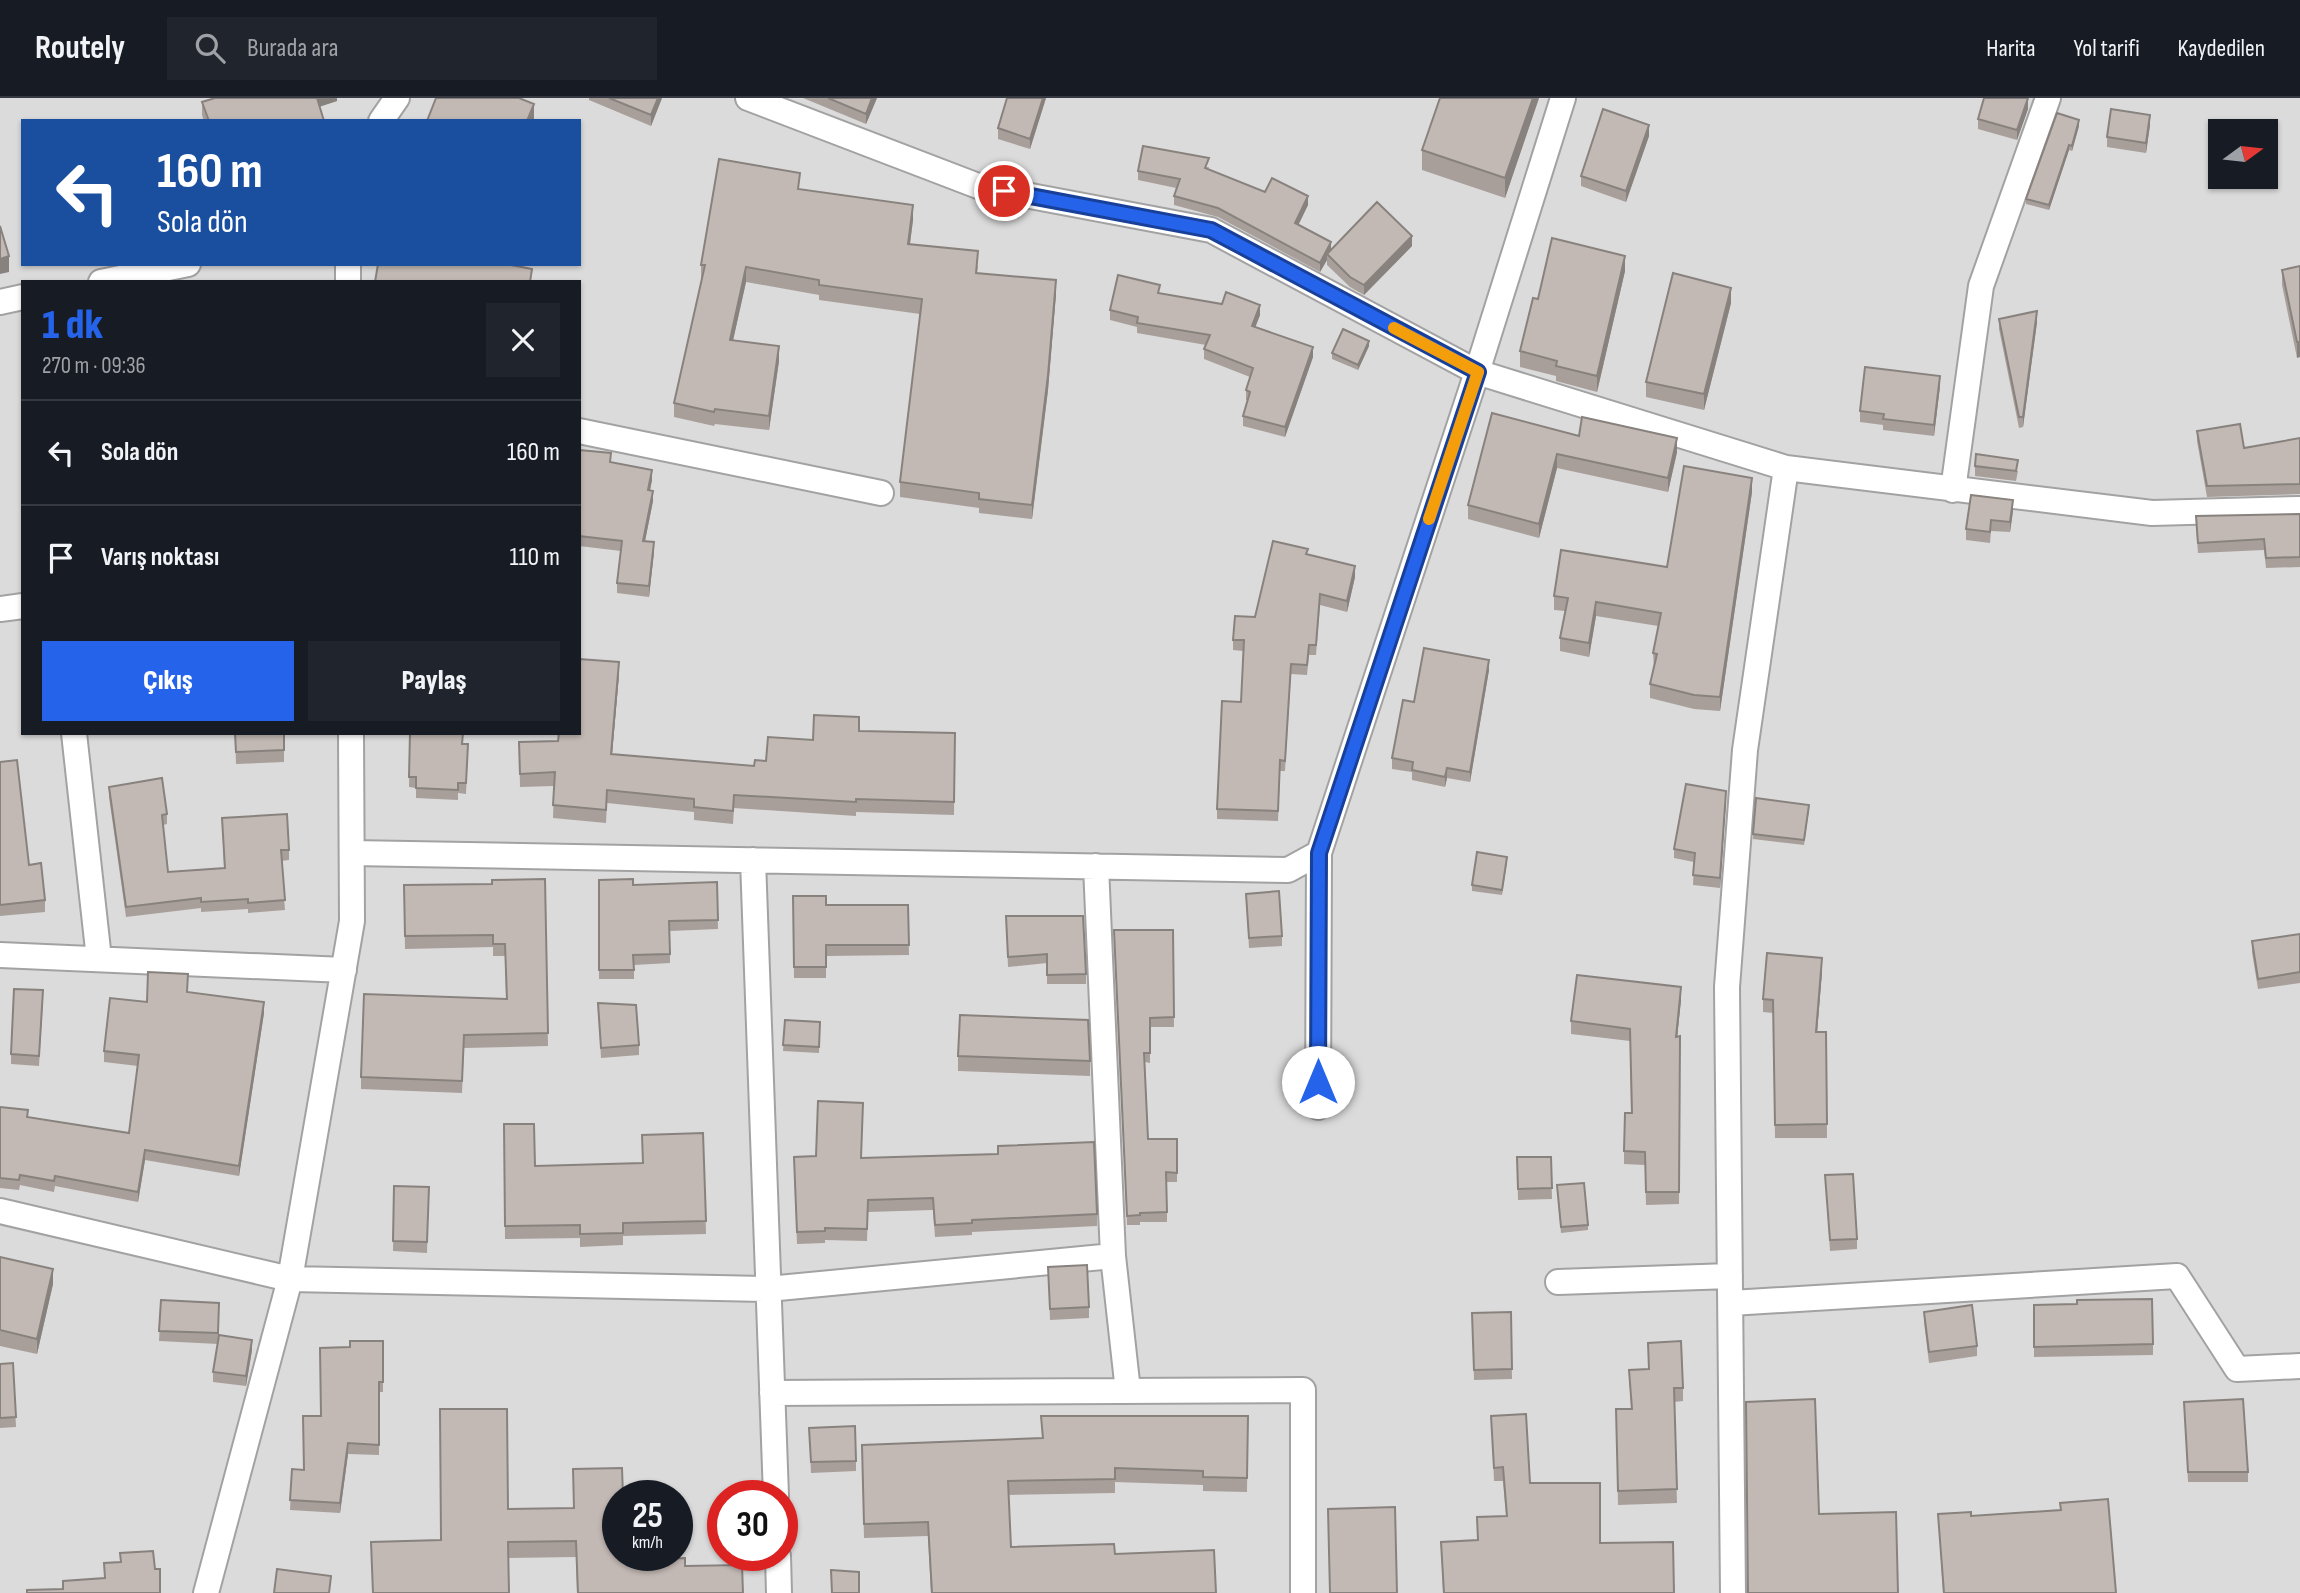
<!DOCTYPE html>
<html lang="tr">
<meta charset="utf-8">
<style>
:root{--surface:#171b24;--page:#20242c;--text:#f1f3f6;--muted:#9ea1a6;--line:#363941;--accent:#2563eb}
body{margin:0;font-family:"Sofia Sans Condensed",sans-serif;background:var(--page);color:var(--text);height:100vh;display:flex;flex-direction:column;font-size:26px;white-space:nowrap}
*{box-sizing:border-box;margin:0}
p{font-size:23px;color:var(--muted)}
.icon{flex:none;width:38px;height:38px;fill:none;stroke:currentColor;stroke-width:2;stroke-linecap:round;stroke-linejoin:round}
.map{position:relative;flex:1;overflow:hidden}
.sheet{position:absolute;left:21px;top:182px;width:560px;height:455px;display:flex;flex-direction:column;background:var(--surface);border-radius:0px;box-shadow:0 2px 5px #0004}
.sheet>*{flex:none}
.guide{position:absolute;left:21px;top:21px;width:560px;height:147px;border-radius:0px;box-shadow:0 2px 5px #0004;background:#1a4fa0;color:#fff;overflow:hidden}
.needle{width:46px;rotate:75deg}
.fabs{position:absolute;left:2208px;top:21px;display:grid;gap:14px}
.fabs a{display:grid;place-items:center;width:70px;height:70px;border-radius:0px;background:var(--surface);box-shadow:0 2px 5px #0004;font-size:35px}
.speed{position:absolute;left:602px;top:1382px;display:flex;gap:14px;font-size:35px;font-weight:700;text-align:center}
.speed>*{display:grid;place-content:center;width:91px;height:91px;border-radius:50%;background:var(--surface);box-shadow:0 2px 5px #0004;line-height:1}
.speed small{font-size:18px;font-weight:400}
.speed .limit{border:10px solid #d22;background:#fff;color:#111}
.pin{position:absolute;display:grid;place-items:center;width:60px;height:60px;color:#fff;margin:-30px;border:4px solid #fff;border-radius:50%;box-shadow:0 2px 7px #0007}
.me{position:absolute;width:77px;margin:-38px;rotate:0deg;stroke-linejoin:round;filter:drop-shadow(0 0 5px #0008)}
.turn{display:flex;align-items:center;gap:24px;height:147px;padding:0 21px;font-size:32px}
.turn .icon{width:91px;height:91px;stroke-width:2.5}
.turn b{display:block;font-size:49px;line-height:60px}
.round{display:grid;place-items:center;flex:none;width:74px;height:74px;border-radius:0px;background:var(--page)}
.overview{display:flex;align-items:center;justify-content:space-between;height:119px;padding:0 21px}
h1{font-size:42px;font-weight:800;line-height:52px;color:var(--accent)}
.cta{display:flex;gap:14px;margin-top:auto;padding:14px 21px}
.cta a{flex:1;height:80px;border-radius:0px;background:var(--accent);color:#fff;font-size:28px;font-weight:800;line-height:80px;text-align:center}
.cta a+a{background:var(--page);color:var(--text)}
ul{padding:0;list-style:none}
li{display:flex;align-items:center;gap:21px;height:105px;padding:0 21px;border-top:2px solid var(--line)}
li div{flex:1}
li b{display:block;font-size:26px}
li em{font-style:normal}
header{display:flex;align-items:center;gap:42px;box-sizing:border-box;height:98px;padding:0 35px;background:var(--surface);border-bottom:2px solid var(--line)}
header strong{font-size:33px}
nav{display:flex;gap:38px;margin-inline-start:auto;font-size:24px}
.search{width:490px;height:63px;background:var(--page);display:flex;align-items:center;gap:18px;box-sizing:border-box;padding:0 24px;border-radius:0px;color:var(--muted);font-size:26px}
.map>svg:first-child{display:block}
.residential{fill:#dcdbdb;fill-rule:evenodd}
.lines{fill:none;stroke-linecap:round;stroke-linejoin:round}
.minor-casing{stroke:#a2a2a2;stroke-width:28}
.minor{stroke:#fff;stroke-width:24}
.wall{fill:#a89f9b}
.shaded-wall{fill:#88827e}
.building{fill:#c3b9b4;stroke:#88827e;stroke-width:2}
.route-casing{stroke:#184099;stroke-width:18}
.route{stroke:#2563eb;stroke-width:12}
.slow{stroke:#f59e0b;stroke-width:12}
</style>
<header>
<strong>Routely</strong>
<div class="search"><svg class="icon" aria-label="search" viewBox="0 0 24 24"><circle cx="10" cy="10" r="6"/><path d="M15 15l6 6"/></svg>Burada ara</div>
<nav><a>Harita</a><a>Yol tarifi</a><a>Kaydedilen</a></nav>
</header>
<div class="map">
<svg width="2300" height="1495" viewBox="0 0 2300 1495">
<rect width="100%" height="100%" fill="#efeae4"/>
<!-- residential -->
<path class="residential" d="M0,0H2300V1495H0ZM23,23H579V166H23ZM2221,33H2266V79H2221ZM23,184H579V635H23ZM618,1398H677V1458H618ZM723,1398H782V1458H723Z"/>
<g class="lines">
<defs>
<path id="minor" d="M748,0L978,88L1211,132L1477,274L1786,370L2152,415L2300,411
M381,23L397,0
M348,166V184
M101,184L188,166
M0,204L23,199
M579,333L881,395
M1953,392L1981,188L2048,0
M0,511L23,508
M74,635L99,861
M352,755L1288,772L1319,755L1477,274L1563,0
M753,762L776,1398
M1096,768L1113,1158L1128,1293
M0,857L344,872
M1318,1009L1319,755
M0,1113L290,1181L768,1191L1113,1158
M1558,1184L1730,1178
M1731,1205L2177,1178L2237,1271L2300,1268
M772,1295L1303,1292V1495
M778,1458L779,1495
M206,1495L290,1181L352,823L351,635
M1733,1495L1727,889L1745,652L1786,370"/>
</defs>
<!-- minor casing -->
<use href="#minor" class="minor-casing"/>
<!-- minor -->
<use href="#minor" class="minor"/>
</g>
<!-- wall -->
<path class="wall" d="M337,0V3L320,8L324,23H204L202,17V4Z
M589,0H662L651,28L589,2Z
M803,0H877L866,26Z
M1046,0L1030,51L998,41V30Z
M1539,0L1505,100L1422,72V52Z
M2028,11L2017,42L1978,31V21Z
M2150,27L2146,55L2107,49V39Z
M2079,28L2072,53L2069,52L2049,112L2026,106V101Z
M1649,38L1626,104L1581,88V78Z
M1209,69L1208,71L1265,94L1308,107L1298,127L1331,152L1412,148L1364,197L1350,189L1327,167V162L1320,174L1218,119L1174,107V98L1176,90L1138,82V73Z
M800,92L913,122L910,146L978,168L977,175L1056,196L1048,292L1032,421L979,415V410L900,399V384L920,216L819,202V197L746,184L733,242L779,263L769,332L715,326L714,328L674,319V305L702,181H701V167Z
M2300,168L2297,260L2282,187V172Z
M1625,173L1597,294L1556,283V278L1520,269V253L1538,201Z
M1160,195L1260,217L1255,229L1313,259L1285,339L1243,328V318L1248,303L1246,302V292L1250,279L1204,261V251L1206,247L1137,235V229L1110,222V212Z
M1731,205L1704,312L1646,299V284Z
M1999,221L2037,224L2023,329L2019,330L1999,231Z
M1369,248L1358,272L1332,261V255Z
M1940,288L1934,338L1883,332V327L1860,324V313Z
M2197,333L2244,350L2300,340V396L2207,399L2197,343Z
M1579,338L1677,354L1668,394L1557,370L1539,440L1468,421V407Z
M579,352L611,364L652,382L650,392L653,403L645,443L654,454L649,499L617,495V485L621,453L579,448Z
M1975,368L2018,373L2016,383L1975,378Z
M1752,394L1720,613L1694,611L1650,600V586L1654,569L1653,555L1658,528L1596,518L1589,559L1560,553V540L1565,513L1554,512V498L1667,469Z
M2013,413L2010,434L1991,433L1990,445L1966,442V431Z
M2300,416V469L2266,470L2264,452L2198,455L2196,429Z
M1308,457L1355,479L1347,514L1320,507L1316,557H1309L1307,577L1291,576L1285,673H1280L1278,723L1217,721V711L1241,604L1243,553L1233,552V542Z
M1489,572L1470,684L1447,680L1445,689L1412,682V674L1392,671V660L1414,604Z
M619,577L612,656L754,668L813,642L859,633L955,635L954,717L856,714V718L734,710L733,726L694,722V714L607,705L606,725L553,720L554,688L520,689L519,644L558,643Z
M235,635H284V664L236,666Z
M410,635L463,646L468,656L466,696L458,695V702L416,700V690L409,689Z
M0,664L29,767L45,802V814L0,818Z
M109,689L167,716V726L163,727L168,774L224,770L222,720L289,752V762L281,763L285,812L248,815V811L201,814V810L126,819L109,699Z
M1756,700L1809,712L1804,747L1753,741Z
M1726,702L1720,790L1693,787L1694,764L1674,760V751Z
M1507,764L1502,797L1472,793V787Z
M545,781L548,948L464,950L462,995L361,991V979L506,901L505,858H493V849L405,851L404,787L492,786Z
M599,782L633,787L717,784L718,831L670,833V865L634,867V881H599Z
M1246,796L1282,838V848L1249,850Z
M793,798L826,807H908L909,857L826,858V880H794Z
M1006,818L1086,876V886H1047V865L1008,869Z
M1173,832L1174,929H1150V965L1145,964L1148,1041H1177V1084H1167V1124H1140V1127H1127L1114,841Z
M2300,836V885L2258,891L2252,854V843Z
M1822,874L1817,934H1826L1827,1040H1775L1773,915L1763,914V901Z
M187,894L264,915L239,1078L145,1062L138,1104L55,1088L54,1094L20,1087L19,1092L0,1090V1009L28,1019L129,1035L138,968L104,964V953L147,904Z
M1681,902L1677,939L1680,938L1679,1106L1646,1107L1645,1067L1624,1066V1053L1631,1015L1630,943L1571,936V923Z
M43,903L39,968L11,966V956Z
M598,905L639,947V957L601,960Z
M785,922L820,924L819,955L783,953Z
M958,958L1090,963V978L958,973Z
M504,1026L535,1068L642,1065L703,1035L706,1136L623,1138V1147L580,1149V1140L505,1141Z
M1517,1059H1551L1552,1101L1518,1102Z
M861,1060L1097,1116V1128L972,1134V1137L935,1139L933,1112L868,1114L867,1143L825,1142V1145L797,1146L794,1071Z
M1825,1077L1857,1141V1151L1830,1153Z
M394,1088L429,1089L427,1155L393,1153Z
M1557,1092L1588,1127V1132L1561,1135Z
M0,1159L53,1186L37,1256L0,1248Z
M1048,1169L1089,1209V1220L1050,1222Z
M161,1202L219,1205L218,1243L252,1252L246,1288L213,1284V1274L218,1246L159,1243Z
M2034,1207L2153,1246V1257L2034,1259Z
M1511,1214L1512,1281L1474,1282L1472,1215Z
M1924,1214L1977,1248V1258L1929,1265L1924,1224Z
M383,1243V1294H379V1357L348,1356L340,1415L290,1412L292,1371L304,1372L321,1318L350,1249Z
M13,1265L16,1329L0,1330V1266Z
M1629,1272L1683,1290V1303L1674,1304L1677,1405L1618,1407L1616,1311H1631Z
M2184,1304L2248,1374V1384H2188Z
M1041,1318H1248L1247,1394L1203,1393V1387L1115,1384V1395L1009,1397L1011,1449L1115,1456L1216,1495H931L928,1438L864,1440L862,1361L1042,1340Z
M1491,1318L1530,1385L1600,1445L1674,1495H1443L1441,1444L1477,1442L1506,1418L1503,1383H1494Z
M809,1330L856,1363V1373L811,1375Z
M573,1371L626,1463L685,1468L743,1495H577L576,1459L508,1460L509,1495H373L371,1444L441,1442L508,1411L574,1410Z
M1938,1416L1971,1418L2116,1495H1943Z"/>
<!-- shaded-wall -->
<path class="shaded-wall" d="M316,0H337V3L316,10Z
M658,0H662L651,28V17Z
M872,0H877L866,26V16Z
M1043,0H1046L1030,51V41Z
M1533,0H1539L1505,100V80Z
M2028,0V11L2017,42V32Z
M534,6V23H527Z
M2150,17V27L2146,55V45Z
M2079,22V28L2072,53V48Z
M1649,27V38L1626,104V93Z
M2069,47V52L2049,112V107Z
M1308,98V107L1295,134V125Z
M913,107V122L908,160V146Z
M1412,138V148L1364,197V187Z
M1331,144V153L1327,156V162L1320,174V165Z
M9,158V174L0,176V161Z
M1625,158V173L1597,294V278Z
M746,169V184L730,256V242Z
M1056,182V196L1048,292L1032,421V407Z
M1731,190V205L1704,312V296Z
M1260,207V217L1252,238V228Z
M2037,213V224L2023,329V319Z
M1369,243V248L1358,272V267Z
M2297,244H2300V259L2297,260Z
M779,248V263L769,332V318Z
M1313,249V259L1285,339V329Z
M1940,278V288L1934,338V327Z
M1677,340V354L1668,394V380Z
M1557,356V370L1539,440V426Z
M652,372V382L648,402V392Z
M1752,380V394L1720,613V599Z
M653,393V403L643,453V443Z
M2013,402V413L2010,434V424Z
M654,444V454L649,499V488Z
M1355,468V479L1347,514V503Z
M1596,504V518L1589,559V545Z
M1489,562V572L1470,684V674Z
M619,564V577L611,669V656Z
M1447,670V680L1445,689V679Z
M1726,693V702L1720,790V780Z
M1822,860V874L1816,948V934Z
M1681,889V902L1676,951V939Z
M264,904V915L239,1078V1068Z
M145,1052V1062L138,1104V1094Z
M53,1171V1186L37,1256V1241Z
M252,1242V1252L246,1288V1278Z
M348,1345V1356L340,1415V1405Z"/>
<!-- building -->
<path class="building" d="M215,0H317L324,23H209L202,4Z
M436,0H519L534,6L527,23H427Z
M609,0H658L651,17Z
M828,0H872L866,16Z
M1007,0H1043L1030,41L998,30Z
M1440,0H1533L1505,80L1422,52Z
M1984,0H2028L2017,32L1978,21Z
M1603,11L1649,27L1626,93L1581,78Z
M2111,11L2150,17L2146,45L2107,39Z
M2057,15L2079,22L2072,48L2069,47L2049,107L2026,101Z
M1143,48L1209,60L1205,70L1265,94L1272,80L1308,98L1295,125L1331,144L1320,165L1218,110L1174,98L1180,81L1138,73Z
M719,61L800,75L798,91L913,107L908,146L978,153L976,175L1056,182L1048,277L1032,407L979,401V395L900,384L922,201L819,187V182L746,169L730,242L779,248L769,318L715,311L714,314L674,305L705,167H701Z
M1377,104L1412,138L1364,187L1350,179L1327,156Z
M0,128L9,158L0,161Z
M1552,140L1625,158L1597,278L1556,268L1557,263L1520,253L1533,200L1538,201Z
M378,166H506L532,171L530,184H375Z
M2300,168V244H2297L2282,172Z
M1673,175L1731,190L1704,296L1646,284Z
M1118,177L1160,187L1158,195L1222,206L1226,194L1260,207L1252,228L1313,249L1285,329L1243,318L1250,294L1246,292L1253,270L1204,251L1210,237L1137,225L1138,219L1110,212Z
M2037,213L2023,319H2019L1999,221Z
M1343,231L1369,243L1358,267L1332,255Z
M1865,269L1940,278L1934,327L1883,321L1884,316L1860,313Z
M1492,315L1579,338L1582,319L1677,340L1668,380L1557,356L1539,426L1468,407Z
M2240,326L2244,350L2300,340V386L2207,388L2197,333Z
M579,352L611,355L610,364L652,372L648,392L653,393L643,443L654,444L649,488L617,485L622,443L579,438Z
M1976,356L2018,362L2016,373L1975,368Z
M1684,368L1752,380L1720,599L1694,597L1650,586L1657,556L1653,555L1661,515L1596,504L1589,545L1560,540L1568,500L1554,498L1561,452L1667,469Z
M1971,397L2013,402L2010,424L1991,422L1990,434L1966,431Z
M2300,416V459L2266,460L2264,441L2198,445L2196,418Z
M1273,443L1308,451L1306,456L1355,468L1347,503L1320,496L1316,547H1309L1307,567L1291,566L1285,663L1280,662L1278,713L1217,711L1222,603L1241,604L1244,542H1233L1235,518L1255,519Z
M1424,550L1489,562L1470,674L1447,670L1445,679L1412,672L1413,664L1392,660L1403,602L1414,604Z
M579,561L619,564L611,656L754,668L755,662L766,663L768,639L813,642L814,617L859,619V633L955,635L954,704L856,701V704L734,697L733,713L694,709V701L607,692L606,712L553,707L555,674L520,676L519,644L558,643L559,635H579Z
M235,635H284V652L236,654Z
M410,635H463L462,646H468L466,685H458V692L416,690V679H409Z
M17,662L29,767L41,765L45,802L0,807V664Z
M162,680L167,716L162,717L168,774L225,770L222,720L287,716L289,752H281L285,802L248,805V801L201,804V800L126,809L109,689Z
M1686,686L1726,693L1720,780L1693,777L1695,755L1674,751Z
M1756,700L1809,707L1804,742L1753,736Z
M1477,754L1507,759L1502,792L1472,787Z
M545,781L548,935L464,937L462,983L361,979L364,896L507,901L505,846H493V837L405,838L404,787L492,786V782Z
M633,781V787L717,784L718,822L669,823L670,856L633,857L634,872H599V782Z
M1279,793L1282,838L1249,840L1246,796Z
M793,798H826V807H908L909,847H826V869H794Z
M1006,818H1083L1086,876L1047,877V856L1008,859Z
M1114,832H1173L1174,919L1150,920V955H1144L1148,1041H1177V1075L1166,1074L1167,1114L1140,1115V1117L1127,1118Z
M2300,836V874L2258,881L2252,843Z
M1767,855L1822,860L1816,934H1826L1827,1026L1775,1027L1773,902L1763,901Z
M148,874L188,876L187,894L264,904L239,1068L145,1052L138,1094L55,1078L54,1083L20,1077L19,1082L0,1080V1009L28,1012L27,1019L129,1035L139,957L104,953L110,900L147,904Z
M1577,877L1681,889L1676,939L1680,938L1679,1094H1646L1645,1054L1624,1053L1625,1015H1632L1630,931L1571,923Z
M14,891L43,892L39,958L11,956Z
M598,905L636,907L639,947L601,950Z
M960,917L1088,922L1090,963L958,958Z
M785,922L820,924L819,949L783,947Z
M818,1003L863,1005L861,1060L998,1056V1048L1094,1044L1097,1116L972,1122V1125L935,1127L933,1100L868,1102L867,1131L825,1130V1133L797,1134L794,1059L816,1058Z
M504,1026H534L535,1068L643,1065L642,1037L703,1035L706,1123L623,1125V1135L580,1136V1127L505,1128Z
M1517,1059H1551L1552,1090L1518,1091Z
M1853,1076L1857,1141L1830,1142L1825,1077Z
M1584,1085L1588,1127L1561,1129L1557,1087Z
M394,1088L429,1089L427,1144L393,1143Z
M0,1159L53,1171L37,1241L0,1232Z
M1087,1167L1089,1209L1050,1211L1048,1169Z
M2152,1201L2153,1246L2034,1249V1207L2077,1206V1202Z
M161,1202L219,1205L218,1235L159,1233Z
M1972,1207L1977,1248L1929,1254L1924,1214Z
M1511,1214L1512,1271L1474,1272L1472,1215Z
M219,1237L252,1242L246,1278L213,1274Z
M350,1243H383V1284H379V1347L348,1345L340,1405L290,1402L292,1371L304,1372L303,1318H321L320,1250L350,1249Z
M1681,1243L1683,1290H1674L1677,1391L1618,1393L1616,1311H1632L1629,1272L1649,1271L1648,1245Z
M13,1265L16,1319L0,1320V1266Z
M1815,1301L1819,1416L1896,1414L1898,1495H1748L1746,1304Z
M2243,1301L2248,1374H2188L2184,1304Z
M440,1311H507L508,1411L574,1410L573,1371L622,1370L623,1398H618V1458H626V1463L685,1460V1468L742,1467L743,1495H578L576,1443L508,1444L509,1495H373L371,1444L441,1442Z
M1526,1316L1530,1385H1600V1445L1673,1444L1674,1495H1444L1441,1444L1478,1442L1477,1419L1507,1418L1503,1369L1494,1370L1491,1318Z
M1041,1318H1248L1247,1380L1203,1379V1373L1115,1370V1381L1008,1383L1011,1449L1114,1446L1115,1456L1214,1452L1216,1495H932L928,1424L864,1426L862,1347L1043,1340Z
M855,1328L856,1363L811,1364L809,1330Z
M2108,1401L2116,1495H1944L1938,1416L1971,1414V1418L2061,1412L2060,1405Z
M1395,1409L1397,1495H1330L1328,1411Z
M153,1453L155,1471H160V1495H27V1492L63,1491V1483L105,1480L104,1465L121,1464L120,1455Z
M277,1471L331,1478L329,1495H274Z
M831,1472L859,1474V1495H832Z"/>
<g class="lines">
<defs>
<path id="route" d="M1004,93L1211,132L1478,274L1319,755L1318,984"/>
</defs>
<!-- route casing -->
<use href="#route" class="route-casing"/>
<!-- route -->
<use href="#route" class="route"/>
<!-- slow -->
<path class="slow" d="M1394,230L1478,274L1429,421"/>
</g>
</svg>
<div class="fabs">
<a><svg class="needle" viewBox="-14 -14 28 28"><path d="M0-13l5 13h-10z" fill="#e53935"/><path d="M0 13l5-13h-10z" fill="#9ea1a6"/></svg></a>
</div>
<div class="speed"><div>25<small>km/h</small></div><div class="limit">30</div></div>
<div class="pin" style="left:1004px;top:93px;background:#d93025"><svg class="icon" aria-label="arrive" viewBox="0 0 24 24"><path d="M6 21V4h12l-3 4 3 4H6"/></svg></div>
<svg class="me" style="left:1318px;top:984px" viewBox="-20 -20 40 40"><circle r="19" fill="#fff"/><path d="M0-13L10 11 0 6-10 11z" fill="#2563eb"/></svg>
<div class="guide">
<div class="turn"><svg class="icon" aria-label="left" viewBox="0 0 24 24"><path d="M17 20v-9H6M10 6l-5 5 5 5"/></svg><div><b>160 m</b>Sola dön</div></div>
</div>
<section class="sheet">
<div class="overview"><div><h1>1 dk</h1><p>270 m · 09:36</p></div><a class="round"><svg class="icon" aria-label="close" viewBox="0 0 24 24"><path d="M6 6l12 12M18 6L6 18"/></svg></a></div>
<ul>
<li><svg class="icon" aria-label="left" viewBox="0 0 24 24"><path d="M17 20v-9H6M10 6l-5 5 5 5"/></svg><div><b>Sola dön</b></div><em>160 m</em></li>
<li><svg class="icon" aria-label="arrive" viewBox="0 0 24 24"><path d="M6 21V4h12l-3 4 3 4H6"/></svg><div><b>Varış noktası</b></div><em>110 m</em></li>
</ul>
<div class="cta"><a>Çıkış</a><a>Paylaş</a></div>
</section>
</div>
